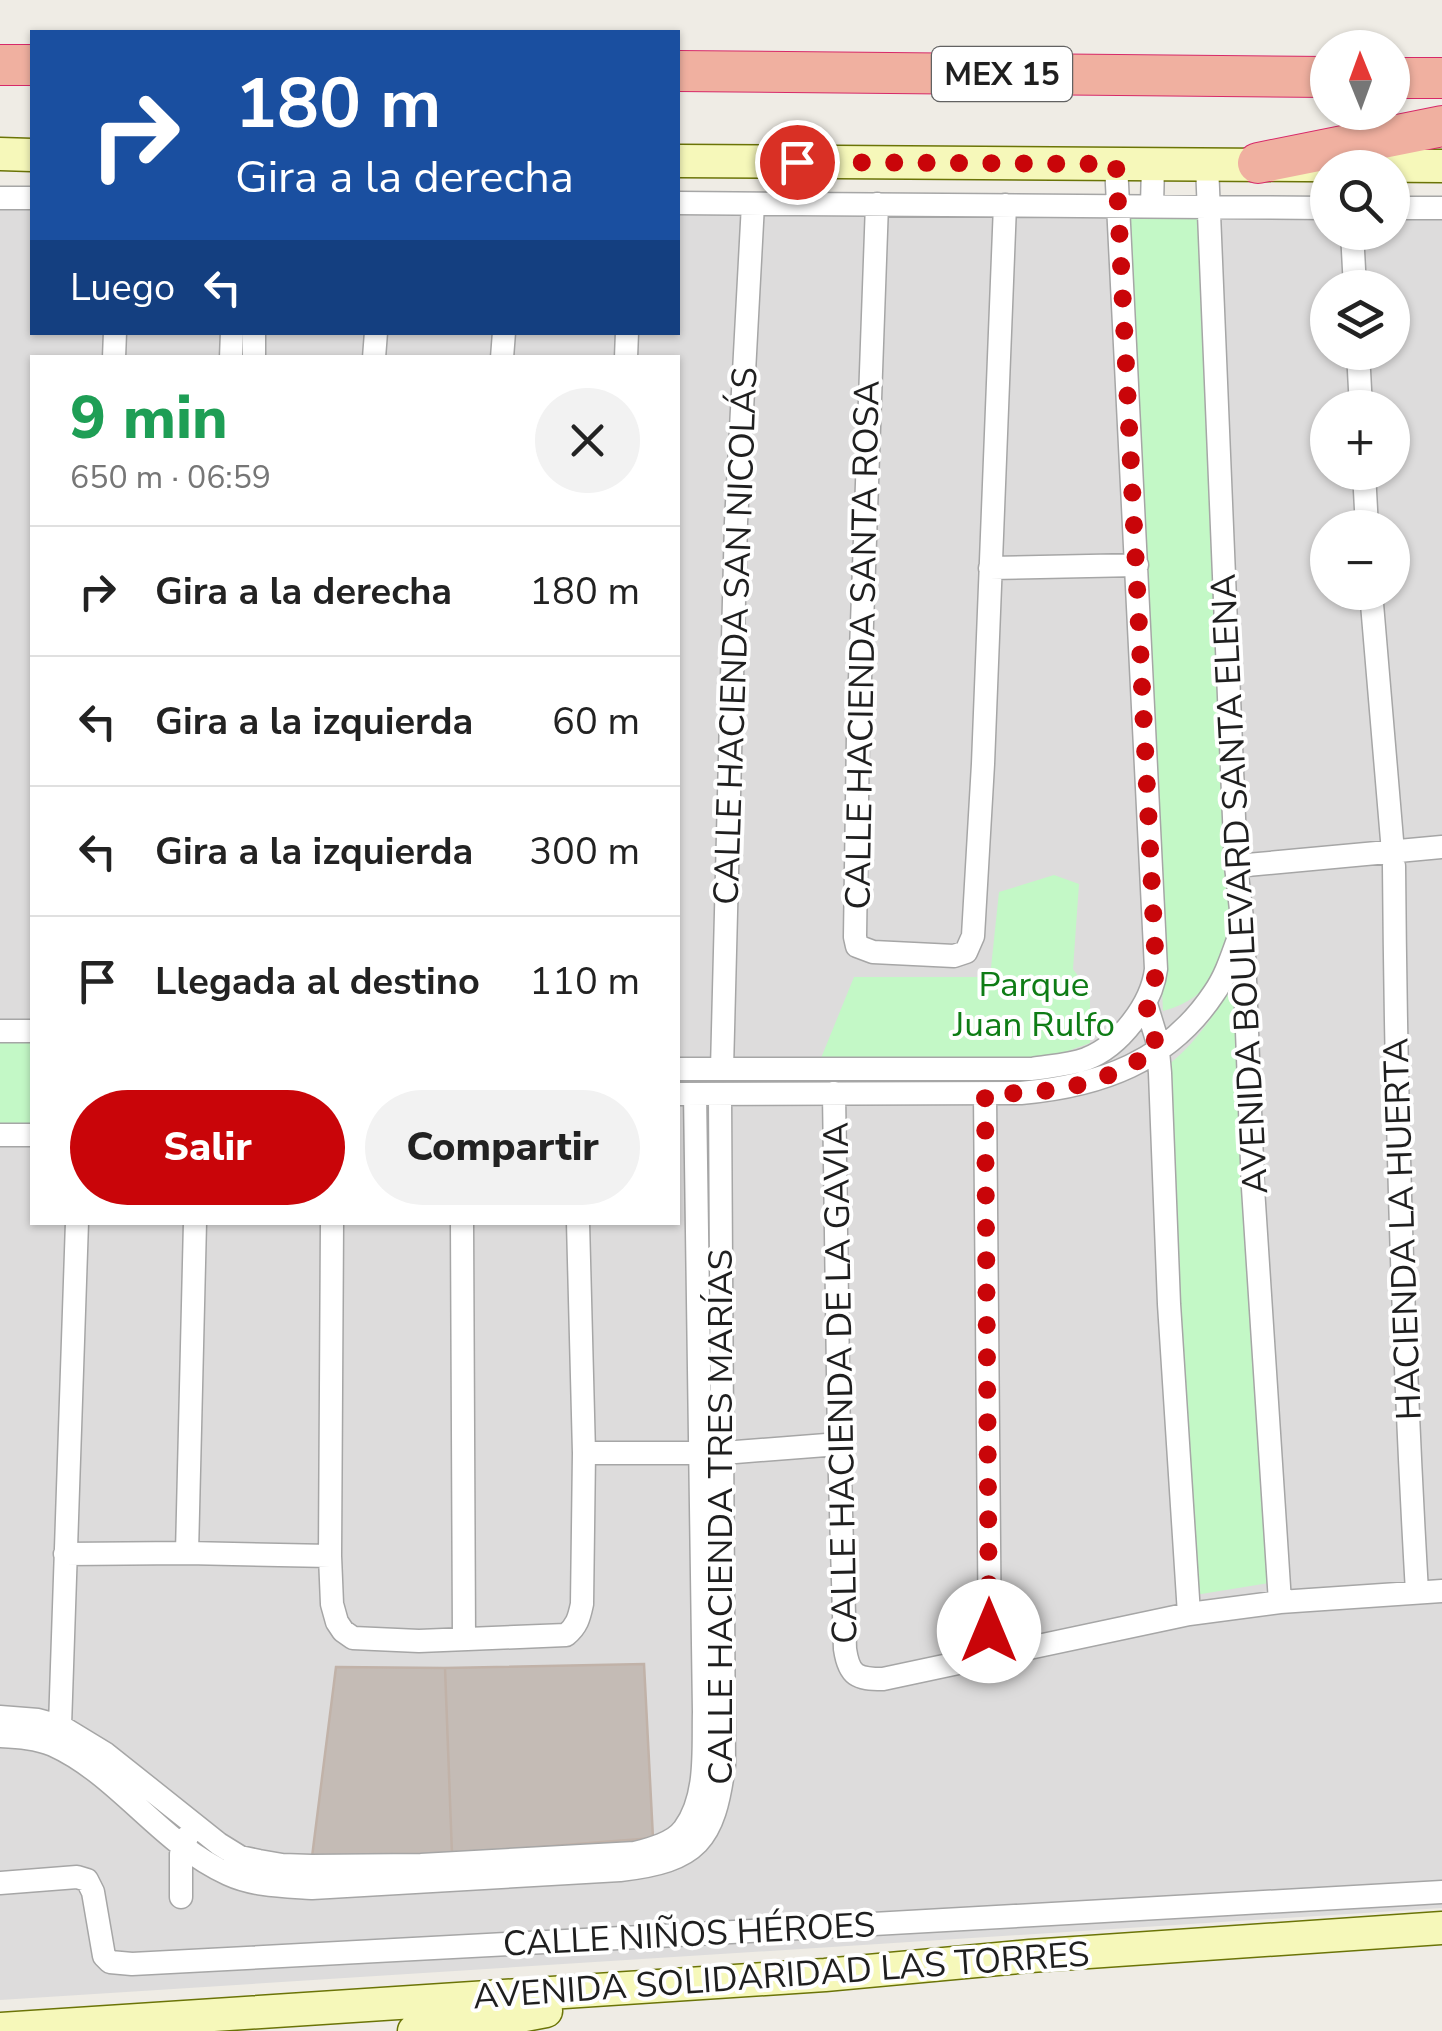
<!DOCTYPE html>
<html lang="es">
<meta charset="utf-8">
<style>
:root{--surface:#fff;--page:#f2f2f2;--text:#222;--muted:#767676;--line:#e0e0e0;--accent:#c90509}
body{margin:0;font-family:"Nunito Sans",sans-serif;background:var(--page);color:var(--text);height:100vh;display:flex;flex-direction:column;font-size:38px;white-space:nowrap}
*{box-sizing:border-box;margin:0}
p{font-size:32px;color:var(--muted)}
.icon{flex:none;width:55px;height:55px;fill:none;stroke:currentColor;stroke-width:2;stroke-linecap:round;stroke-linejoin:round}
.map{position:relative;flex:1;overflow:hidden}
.side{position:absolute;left:30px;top:355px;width:650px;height:870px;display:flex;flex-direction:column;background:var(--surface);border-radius:0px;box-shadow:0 2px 8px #0004}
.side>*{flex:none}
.hud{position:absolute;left:30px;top:30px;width:650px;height:305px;border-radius:0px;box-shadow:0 2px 8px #0004;background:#1a4fa0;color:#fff;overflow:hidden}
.needle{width:65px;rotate:359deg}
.tools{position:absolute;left:1310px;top:30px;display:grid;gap:20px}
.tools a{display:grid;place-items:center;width:100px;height:100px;border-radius:50%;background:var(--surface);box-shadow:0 2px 8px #0004;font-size:50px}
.pin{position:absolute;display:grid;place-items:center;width:85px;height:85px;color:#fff;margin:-42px;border:5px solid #fff;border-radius:50%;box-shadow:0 2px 10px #0007}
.me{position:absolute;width:110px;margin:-55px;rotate:0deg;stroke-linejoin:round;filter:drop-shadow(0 0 8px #0008)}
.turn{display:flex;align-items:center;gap:35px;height:210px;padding:0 40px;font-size:45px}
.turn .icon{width:130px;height:130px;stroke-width:2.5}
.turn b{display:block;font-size:70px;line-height:85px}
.then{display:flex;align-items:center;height:95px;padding:0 40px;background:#0003;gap:20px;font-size:38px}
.round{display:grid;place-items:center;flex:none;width:105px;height:105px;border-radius:52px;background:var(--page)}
.headline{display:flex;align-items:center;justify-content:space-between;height:170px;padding:0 40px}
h1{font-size:60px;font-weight:800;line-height:75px;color:#1e9e55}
.primary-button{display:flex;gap:20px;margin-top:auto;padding:20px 40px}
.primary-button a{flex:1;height:115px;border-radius:60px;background:var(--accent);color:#fff;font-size:40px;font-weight:800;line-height:115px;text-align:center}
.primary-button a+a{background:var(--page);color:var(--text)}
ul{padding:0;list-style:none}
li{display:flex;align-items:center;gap:30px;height:130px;padding:0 40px;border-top:2px solid var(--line)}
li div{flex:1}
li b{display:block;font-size:38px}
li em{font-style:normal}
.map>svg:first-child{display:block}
.residential{fill:#dddcdc;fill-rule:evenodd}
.park{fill:#c3f8c6}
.building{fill:#c4bbb5;stroke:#c1b2a8;stroke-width:2.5}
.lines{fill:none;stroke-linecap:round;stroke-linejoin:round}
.minor-casing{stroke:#a6a6a6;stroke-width:25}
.secondary-casing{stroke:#6b7407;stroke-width:35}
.trunk-casing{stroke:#d72969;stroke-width:42}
.minor{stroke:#fff;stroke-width:22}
.secondary{stroke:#f6f8ba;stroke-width:32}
.trunk{stroke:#f0b0a0;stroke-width:40}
.route{stroke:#c90509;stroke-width:18;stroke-dasharray:0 32.4}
.labels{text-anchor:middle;stroke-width:8;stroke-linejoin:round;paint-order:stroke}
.shield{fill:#fff;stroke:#626262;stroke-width:2.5}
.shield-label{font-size:32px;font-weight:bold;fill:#1f1f1f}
.street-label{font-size:35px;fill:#1f1f1f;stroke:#fff}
.park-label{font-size:35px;fill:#0e7c15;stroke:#fff}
</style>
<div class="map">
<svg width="1442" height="2031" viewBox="0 0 1442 2031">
<rect width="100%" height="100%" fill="#efece5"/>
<!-- residential -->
<path class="residential" d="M0,186H32V332H678V191L1327,197L1328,232H1392L1393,197L1442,198V1908L0,2000ZM1328,288H1392V352H1328ZM32,358H678V1222H32ZM1328,408H1392V472H1328ZM1328,528H1392V592H1328Z"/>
<!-- park -->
<path class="park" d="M1202,215L1230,917C1222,965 1214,997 1163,1011L1128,216Z
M1054,875L1079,884L1073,969L1090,993V1043L1054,1056L959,1061L819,1063L854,977H990L999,892Z
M1240,973L1269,1583L1195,1595L1163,1069C1197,1044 1218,1009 1240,973Z
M0,1041H32V1125L0,1124Z"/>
<!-- building -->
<path class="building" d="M644,1664L653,1838L452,1854L445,1668Z
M336,1667L445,1668L452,1854L312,1857Z"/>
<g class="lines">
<defs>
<path id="minor" d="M1207,165L1236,866L1243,927L1253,1188L1280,1602
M0,198H32
M678,203L1328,208
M877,204L858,735L855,937L857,946L873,952L954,956L966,952L973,936L983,764L1005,205
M1152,206L1153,165
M1392,208H1442
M1352,232L1355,288
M1358,352L1361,408
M114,358L115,332
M231,358L232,332
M254,358V332
M374,358L376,332
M502,358L504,332
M626,358L627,332
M1364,472L1367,528
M990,568L1137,565
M1371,592L1393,852
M1236,866L1442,847
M1394,866C1396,1108 1403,1350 1417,1592
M1146,1004L1157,1040L1160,1073L1169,1304L1189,1614
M0,1031H32
M678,1069H1032C1050,1066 1069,1065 1086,1059C1120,1046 1152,1004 1156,969L1116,164
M722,1069L736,522L753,204
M834,1093L839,1444L845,1649C849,1676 857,1679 883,1679L1189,1614L1280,1602L1442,1591
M678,1094L1021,1093C1100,1086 1168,1062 1214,993C1226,976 1232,956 1239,937
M985,1094L990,1656
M0,1135H32
M332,1222L330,1556L332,1604L337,1622L343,1631L353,1638L419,1641L566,1635C577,1626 579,1618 582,1604L584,1453L578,1222
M462,1222L464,1639
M584,1453H701
M723,1453L839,1444
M187,1553L195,1222
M65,1554L187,1553L330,1556
M0,1717L38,1720L60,1726L106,1754L219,1844L240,1857L259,1861L282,1865L312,1866L421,1865L635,1853C651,1849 674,1843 684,1829C708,1797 703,1748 704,1712L695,1094
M60,1726L77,1222
M0,1736C18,1737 37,1738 53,1745C119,1775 161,1844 228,1874C254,1886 283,1886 312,1888L620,1870C698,1861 714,1841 724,1765L720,1095
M0,1883L77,1877L87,1880L93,1892L104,1956L110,1962L132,1964C569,1944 1005,1914 1442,1892
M181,1897V1854L187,1837"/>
<path id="secondary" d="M0,154L32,155
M678,161C932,163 1187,162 1442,166
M0,2029L825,1975L1030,1956L1442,1928
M414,2031L468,2026L546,2011"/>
<path id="trunk" d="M0,65H32
M678,71L1328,77
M1392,78H1442
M1258,163L1442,126"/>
</defs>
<!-- minor casing -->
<use href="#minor" class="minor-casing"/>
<!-- secondary casing -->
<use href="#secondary" class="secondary-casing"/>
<!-- trunk casing -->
<use href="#trunk" class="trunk-casing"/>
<!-- minor -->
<use href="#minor" class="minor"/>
<!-- secondary -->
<use href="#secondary" class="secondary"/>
<!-- trunk -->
<use href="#trunk" class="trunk"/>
</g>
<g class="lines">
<!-- route -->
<path class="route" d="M797,162L1116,164L1156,969L1154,986L1146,1004L1157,1049C1099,1088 1053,1093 985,1094L989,1631"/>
</g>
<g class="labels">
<!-- shield labels -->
<rect class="shield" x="932" y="47" width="140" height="54" rx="8"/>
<g class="shield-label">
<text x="1002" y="85">MEX 15</text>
</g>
<!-- street labels -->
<g class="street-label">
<text transform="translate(735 636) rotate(-88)" y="12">CALLE HACIENDA SAN NICOLÁS</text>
<text transform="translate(862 645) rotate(-89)" y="12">CALLE HACIENDA SANTA ROSA</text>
<text transform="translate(1239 884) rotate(-93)" y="12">AVENIDA BOULEVARD SANTA ELENA</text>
<text transform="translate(1402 1229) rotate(-92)" y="12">HACIENDA LA HUERTA</text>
<text transform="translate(840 1383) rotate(-91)" y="12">CALLE HACIENDA DE LA GAVIA</text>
<text transform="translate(720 1517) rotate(-90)" y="12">CALLE HACIENDA TRES MARÍAS</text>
<text transform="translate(689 1934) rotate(-3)" y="12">CALLE NIÑOS HÉROES</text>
<text transform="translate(781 1975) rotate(-4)" y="12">AVENIDA SOLIDARIDAD LAS TORRES</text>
</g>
<!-- park labels -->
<g class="park-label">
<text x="1034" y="996">Parque<tspan x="1034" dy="40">Juan Rulfo</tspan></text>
</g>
</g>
</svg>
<div class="tools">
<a><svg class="needle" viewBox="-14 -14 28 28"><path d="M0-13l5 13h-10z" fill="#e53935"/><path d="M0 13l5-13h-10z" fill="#767676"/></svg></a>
<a><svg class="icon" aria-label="search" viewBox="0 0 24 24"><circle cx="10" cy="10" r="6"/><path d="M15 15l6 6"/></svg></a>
<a><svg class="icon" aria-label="layers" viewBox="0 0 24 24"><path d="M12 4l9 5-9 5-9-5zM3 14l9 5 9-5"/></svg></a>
<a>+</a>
<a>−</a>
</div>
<div class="pin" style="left:797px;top:162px;background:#d93025"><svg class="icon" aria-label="arrive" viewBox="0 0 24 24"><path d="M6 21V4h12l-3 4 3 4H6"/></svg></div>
<svg class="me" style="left:989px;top:1631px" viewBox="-20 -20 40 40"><circle r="19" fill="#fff"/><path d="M0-13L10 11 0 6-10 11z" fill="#c90509"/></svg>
<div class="hud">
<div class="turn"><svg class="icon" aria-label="right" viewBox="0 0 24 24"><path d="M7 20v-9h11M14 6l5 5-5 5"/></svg><div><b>180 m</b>Gira a la derecha</div></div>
<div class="then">Luego<svg class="icon" aria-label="left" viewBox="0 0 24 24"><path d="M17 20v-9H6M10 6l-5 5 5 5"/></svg></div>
</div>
<section class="side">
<div class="headline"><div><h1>9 min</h1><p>650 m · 06:59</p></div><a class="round"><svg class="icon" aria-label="close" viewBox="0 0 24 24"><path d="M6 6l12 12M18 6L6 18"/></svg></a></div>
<ul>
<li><svg class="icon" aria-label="right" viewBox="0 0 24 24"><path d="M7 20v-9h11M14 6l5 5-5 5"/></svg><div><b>Gira a la derecha</b></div><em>180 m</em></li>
<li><svg class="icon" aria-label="left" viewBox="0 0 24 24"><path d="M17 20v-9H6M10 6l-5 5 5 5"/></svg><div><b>Gira a la izquierda</b></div><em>60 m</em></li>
<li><svg class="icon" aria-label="left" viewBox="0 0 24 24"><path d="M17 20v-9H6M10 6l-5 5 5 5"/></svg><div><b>Gira a la izquierda</b></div><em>300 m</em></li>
<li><svg class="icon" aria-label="arrive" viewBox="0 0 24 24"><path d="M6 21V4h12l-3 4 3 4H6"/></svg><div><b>Llegada al destino</b></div><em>110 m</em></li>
</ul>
<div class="primary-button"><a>Salir</a><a>Compartir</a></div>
</section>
</div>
